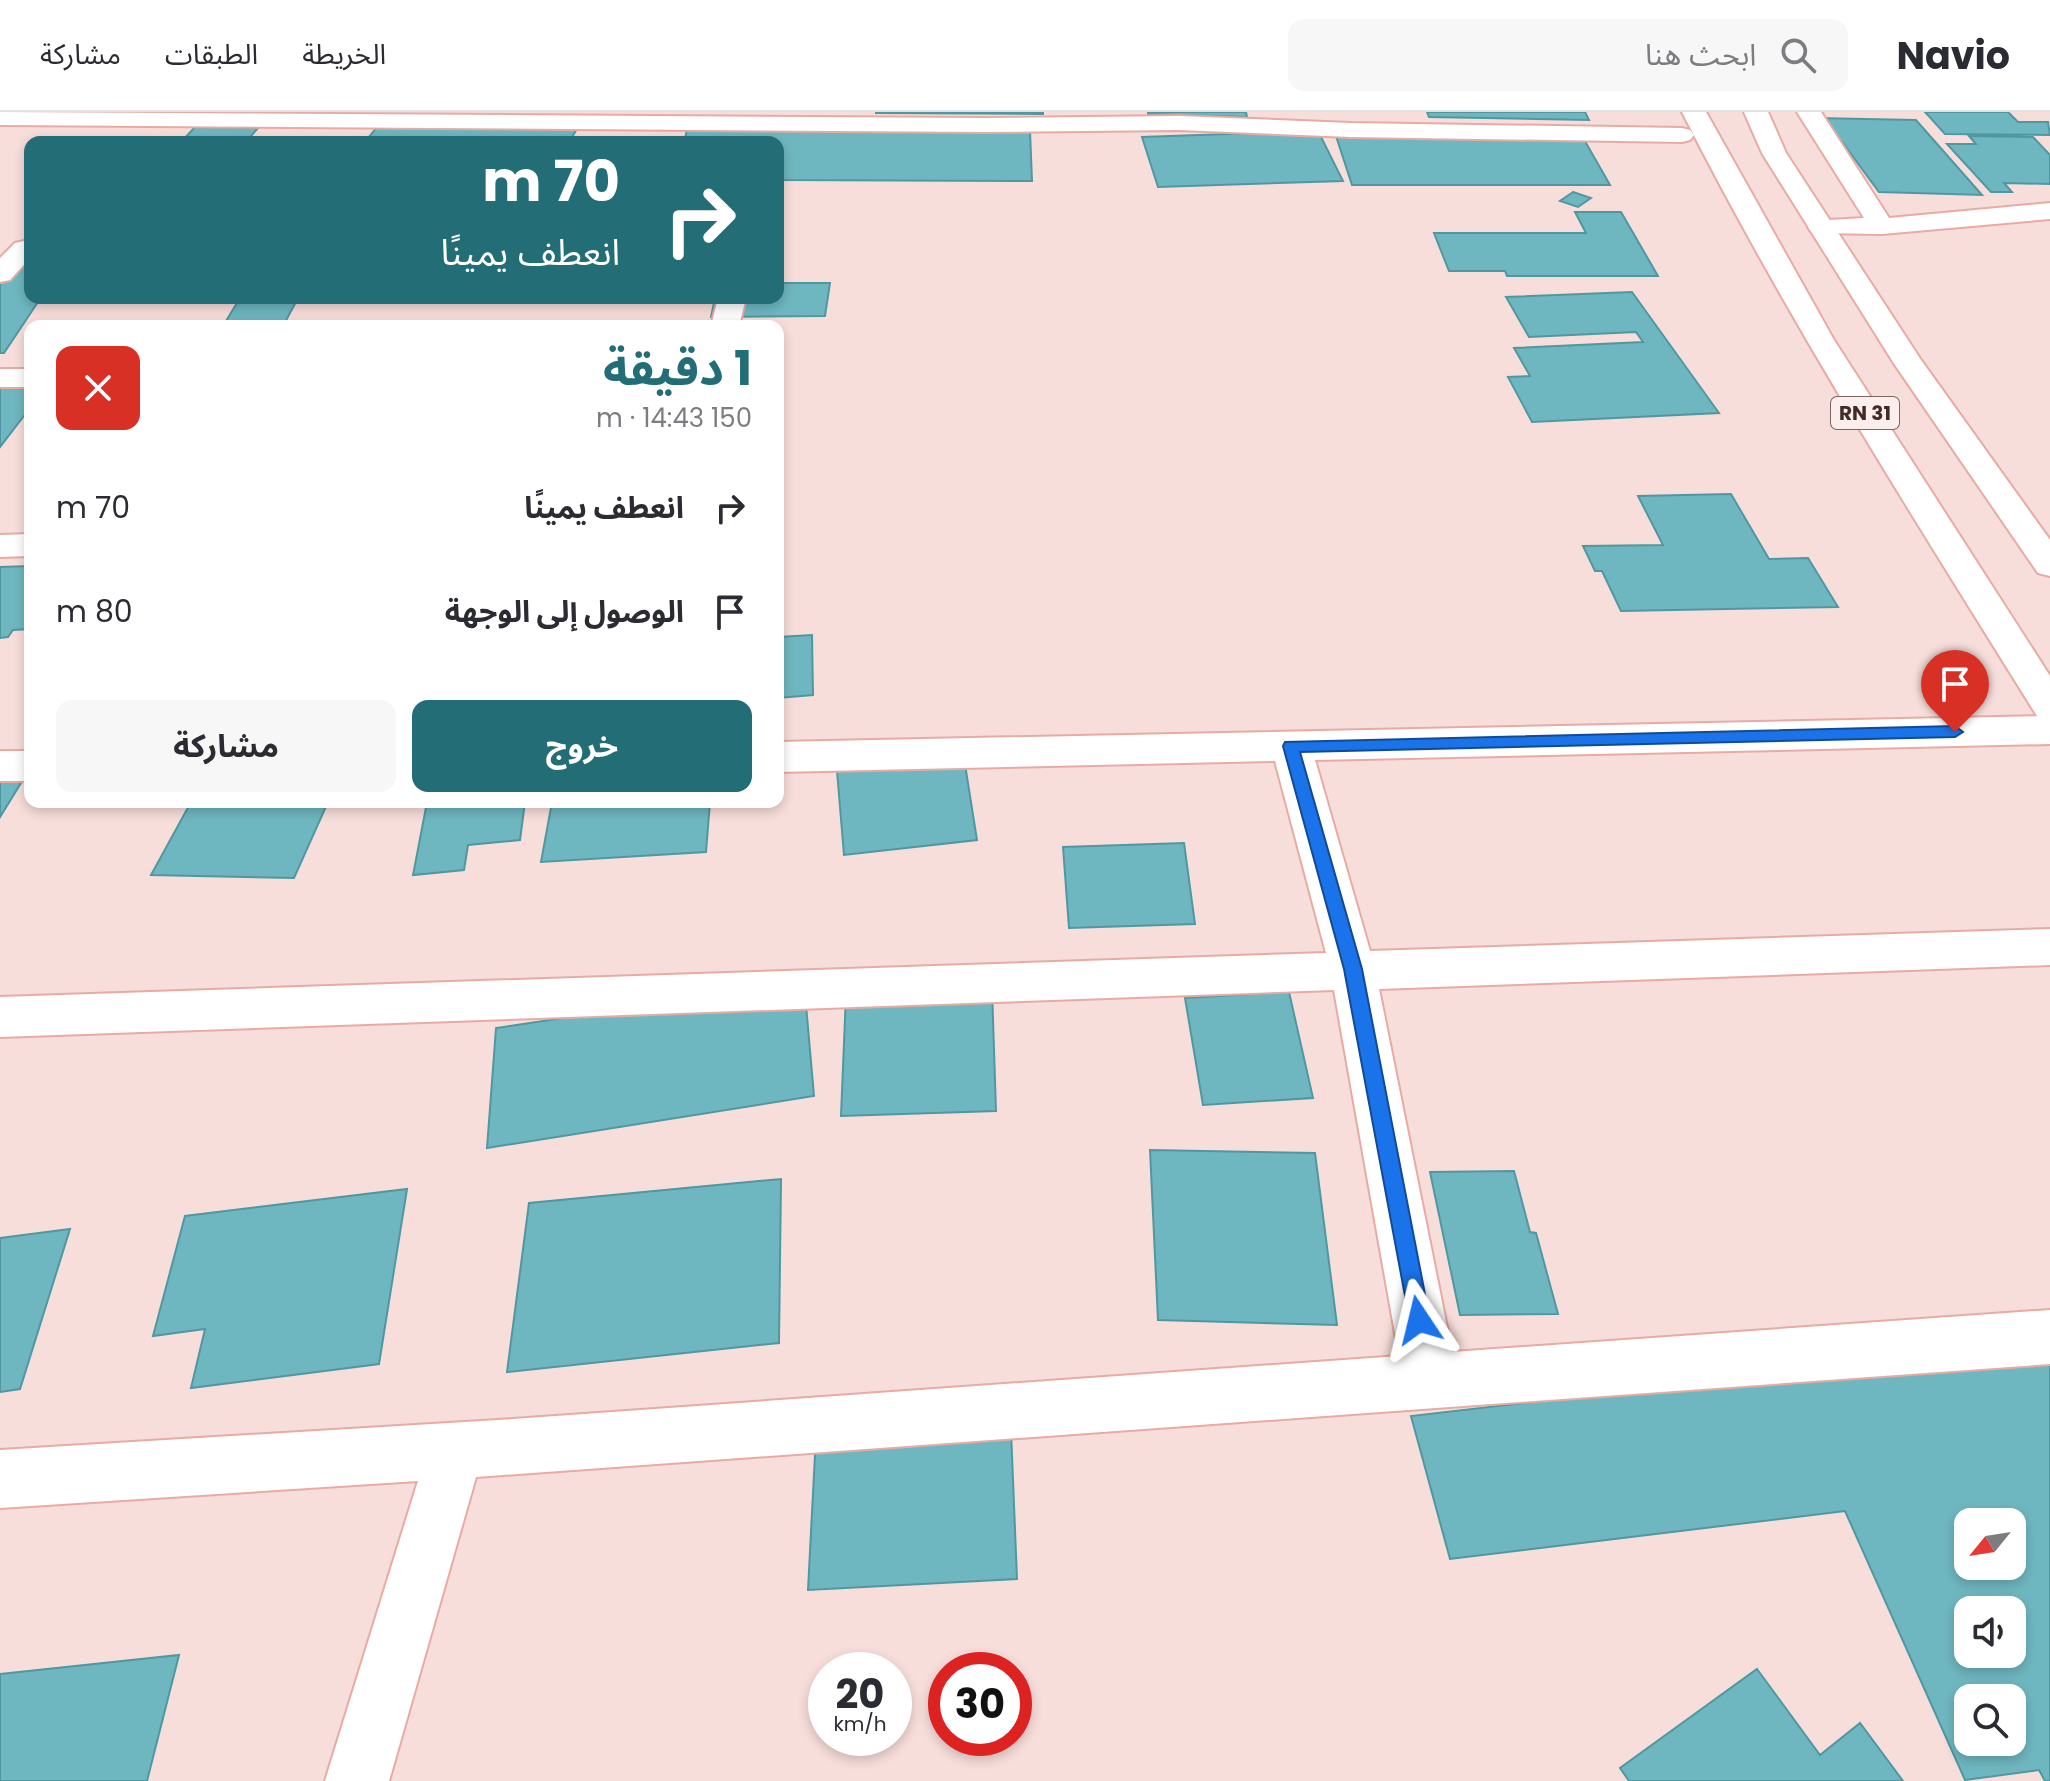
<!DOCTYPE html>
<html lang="ar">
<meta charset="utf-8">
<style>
:root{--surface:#fff;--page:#f7f7f7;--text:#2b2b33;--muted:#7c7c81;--line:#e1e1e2;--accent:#236d76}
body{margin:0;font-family:Poppins,"Noto Sans Arabic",sans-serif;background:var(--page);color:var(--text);direction:rtl;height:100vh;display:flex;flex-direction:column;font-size:30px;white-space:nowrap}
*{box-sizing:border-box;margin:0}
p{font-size:26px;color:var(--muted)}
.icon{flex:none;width:44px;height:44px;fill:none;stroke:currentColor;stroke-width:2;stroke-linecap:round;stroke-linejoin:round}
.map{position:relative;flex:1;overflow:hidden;direction:ltr}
.drawer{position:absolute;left:24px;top:208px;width:760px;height:488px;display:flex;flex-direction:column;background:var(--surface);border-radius:16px;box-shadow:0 4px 12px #0003;direction:rtl}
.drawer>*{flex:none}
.banner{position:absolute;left:24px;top:24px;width:760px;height:168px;border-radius:16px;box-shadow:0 4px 12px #0003;direction:rtl;background:#236d76;color:#fff;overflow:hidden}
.needle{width:52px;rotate:240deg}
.controls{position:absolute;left:1954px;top:1396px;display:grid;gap:16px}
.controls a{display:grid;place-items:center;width:72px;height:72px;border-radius:16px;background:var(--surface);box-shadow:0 4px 12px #0003;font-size:40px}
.speed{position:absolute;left:808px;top:1540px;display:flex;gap:16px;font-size:40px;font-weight:700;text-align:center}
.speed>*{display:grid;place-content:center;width:104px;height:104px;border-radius:50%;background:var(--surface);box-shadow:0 4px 12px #0003;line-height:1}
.speed small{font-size:20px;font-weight:400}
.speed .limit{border:12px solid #d22;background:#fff;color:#111}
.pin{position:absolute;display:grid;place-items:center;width:68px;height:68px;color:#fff;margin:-82px -34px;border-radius:50% 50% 50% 0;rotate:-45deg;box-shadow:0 0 8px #0007}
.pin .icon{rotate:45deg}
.me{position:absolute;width:88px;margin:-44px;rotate:350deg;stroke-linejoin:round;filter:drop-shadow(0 0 6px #0008)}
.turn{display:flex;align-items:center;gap:28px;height:168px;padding:0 32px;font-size:36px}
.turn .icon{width:104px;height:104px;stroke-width:2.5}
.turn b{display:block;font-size:56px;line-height:68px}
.round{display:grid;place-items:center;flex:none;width:84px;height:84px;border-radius:16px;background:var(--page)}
.headline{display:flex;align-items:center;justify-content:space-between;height:136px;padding:0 32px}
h1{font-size:48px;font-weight:700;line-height:60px;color:var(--accent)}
.action{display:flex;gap:16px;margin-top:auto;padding:16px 32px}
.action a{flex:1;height:92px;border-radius:16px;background:var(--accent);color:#fff;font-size:32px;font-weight:700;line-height:92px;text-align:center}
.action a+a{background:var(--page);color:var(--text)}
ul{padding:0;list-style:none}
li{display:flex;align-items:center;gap:24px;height:104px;padding:0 32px}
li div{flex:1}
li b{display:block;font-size:30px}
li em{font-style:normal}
header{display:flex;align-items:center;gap:48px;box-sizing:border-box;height:112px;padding:0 40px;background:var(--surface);border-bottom:2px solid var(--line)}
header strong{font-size:38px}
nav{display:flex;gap:44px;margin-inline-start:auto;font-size:28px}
.search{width:560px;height:72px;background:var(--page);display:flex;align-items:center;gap:20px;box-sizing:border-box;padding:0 28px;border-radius:16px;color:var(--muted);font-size:30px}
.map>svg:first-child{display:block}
.building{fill:#6fb7c0;stroke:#5098a1;stroke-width:2;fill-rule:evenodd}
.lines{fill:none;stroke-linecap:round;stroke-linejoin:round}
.street-casing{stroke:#e8aba4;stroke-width:4}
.highway-casing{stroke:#e8aba4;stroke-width:4}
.street{fill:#fff;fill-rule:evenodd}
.highway{fill:#fff;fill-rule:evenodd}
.route{fill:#1a73e8;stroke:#114b97;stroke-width:2}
.labels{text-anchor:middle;stroke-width:7;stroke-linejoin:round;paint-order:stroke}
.shield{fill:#fceeed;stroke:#7a6562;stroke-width:2}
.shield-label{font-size:20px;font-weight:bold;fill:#422a27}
</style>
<header>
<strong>Navio</strong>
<div class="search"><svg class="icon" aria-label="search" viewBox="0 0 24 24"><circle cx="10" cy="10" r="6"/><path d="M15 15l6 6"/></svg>ابحث هنا</div>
<nav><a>الخريطة</a><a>الطبقات</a><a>مشاركة</a></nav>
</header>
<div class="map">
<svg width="2050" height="1669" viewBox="0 0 2050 1669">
<rect width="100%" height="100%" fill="#f8deda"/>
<!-- building -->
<path class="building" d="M876,0H1043V2L876,1Z
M1148,0H1246L1247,5L1148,2Z
M1427,0H1585L1589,8L1429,5Z
M1925,0H2008L2018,10H2048L2050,23L1945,22Z
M1815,6L1916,8L1982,83L1879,80L1842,30H1832Z
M381,10L577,17L569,30H365Z
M195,15L258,16L246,30H181Z
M687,18L1030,19L1032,69L778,68V30H684Z
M1318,19L1343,69L1158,75L1142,25Z
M1336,24H1582L1610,73H1352Z
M1969,24L2033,25L2050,43V72L2004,71L2012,80H1991L1947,32H1976Z
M1573,80L1591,86L1578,95L1560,89Z
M1575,100H1621L1658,164H1507L1505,159H1449L1434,121H1586Z
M30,149V186H114L38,190L4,241H0V151Z
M778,171H830L825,204L711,205L715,186H778Z
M1632,180L1719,301L1532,310L1508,265L1530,264L1514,236L1643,230L1636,220L1529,225L1506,185Z
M240,186H401L297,188L283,214H223Z
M517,186H618L516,190Z
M30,273V296L0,335V274Z
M1731,382L1769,447L1808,446L1838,495L1621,499L1602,459H1595L1583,434L1663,433L1638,384Z
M30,454V517L13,518L8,525L0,526V455Z
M812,523L813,583L778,586V525Z
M964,646L977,728L844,743L837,659Z
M0,663H26L0,705Z
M191,690H328L294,766L151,763Z
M427,690H525L520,728L468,733L464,758L413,763Z
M552,690H710L706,740L541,750Z
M1184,731L1195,812L1069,816L1063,735Z
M804,870L814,984L487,1036L496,916Z
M992,876L996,999L841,1004L846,882Z
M1289,880L1313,986L1203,993L1185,886Z
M1150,1038L1315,1041L1337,1213L1158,1208Z
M1514,1059L1530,1120L1536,1121L1558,1202L1460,1203L1430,1060Z
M781,1067L779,1231L507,1260L529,1091Z
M407,1077L379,1252L191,1276L205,1217L153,1224L185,1104Z
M70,1117L20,1277L0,1280V1126Z
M2050,1231V1669H2045L2039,1658L1965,1668L1845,1399L1450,1447L1411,1304ZM1968,1410H2012V1454H1968ZM1968,1498H2012V1542H1968ZM1968,1586H2012V1630H1968Z
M1010,1294L1017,1467L808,1478L817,1304Z
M179,1543L147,1669H0V1562Z
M1757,1557L1820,1643L1860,1611L1903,1669H1629L1620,1656Z"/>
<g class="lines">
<defs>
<path id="street" d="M0,0L985,6L1179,4L1351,11L1682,16L1690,18L1694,23L1690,28L1682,30L1351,25L1179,18L985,20L0,13Z
M1797,0H1821L1889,106L2050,91V107L1882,122L1812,121L1808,115L1812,109L1864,106Z
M24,129L30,130V146L10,168L0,170V146L15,131Z
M718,186H746L739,214H711Z
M0,257H30V275H0Z
M30,422V444L0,445V423Z
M2050,604V632L1315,648L1370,839L2050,817V853L1379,877L1452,1240L2050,1198V1252L476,1365L389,1669H325L418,1369L0,1396V1338L513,1307L1399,1244L1334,878L0,925V885L1326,841L1275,649L778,660V630Z
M0,639H30V669H0Z"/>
<path id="highway" d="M1682,0H1706L1834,228L2050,564V608L2037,604C1913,405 1788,209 1682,0Z
M1744,0H1768L1786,41L1921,248L2050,428V464L2038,461L1893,250L1762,41Z"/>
</defs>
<!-- street casing -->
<use href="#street" class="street-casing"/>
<!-- highway casing -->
<use href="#highway" class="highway-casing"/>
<!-- street -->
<use href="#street" class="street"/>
<!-- highway -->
<use href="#highway" class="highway"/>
</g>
<!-- route -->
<path class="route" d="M1955,614L1963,620L1955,625L1300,640L1362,857L1430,1208L1426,1216L1419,1219L1411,1216L1344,857L1283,634L1285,630Z"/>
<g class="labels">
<!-- shield labels -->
<rect class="shield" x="1831" y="285" width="68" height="32" rx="6"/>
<g class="shield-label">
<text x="1865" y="308">RN 31</text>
</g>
</g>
</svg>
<div class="controls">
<a><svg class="needle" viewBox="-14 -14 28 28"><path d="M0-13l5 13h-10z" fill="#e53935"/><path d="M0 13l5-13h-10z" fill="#7c7c81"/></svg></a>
<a><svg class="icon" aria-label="sound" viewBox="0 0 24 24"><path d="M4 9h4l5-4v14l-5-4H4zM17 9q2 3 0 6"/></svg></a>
<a><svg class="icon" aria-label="search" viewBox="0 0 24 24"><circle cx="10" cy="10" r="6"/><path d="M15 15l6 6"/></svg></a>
</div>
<div class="speed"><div>20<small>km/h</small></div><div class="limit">30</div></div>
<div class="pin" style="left:1955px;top:620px;background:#d93025"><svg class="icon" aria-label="arrive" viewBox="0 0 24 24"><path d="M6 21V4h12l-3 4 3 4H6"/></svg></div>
<svg class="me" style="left:1419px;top:1208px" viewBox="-20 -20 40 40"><path d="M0-17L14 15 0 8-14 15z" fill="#1a73e8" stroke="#fff" stroke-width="4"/></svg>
<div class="banner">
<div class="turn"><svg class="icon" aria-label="right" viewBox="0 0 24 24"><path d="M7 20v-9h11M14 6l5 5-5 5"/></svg><div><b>70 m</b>انعطف يمينًا</div></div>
</div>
<section class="drawer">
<div class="headline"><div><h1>1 دقيقة</h1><p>150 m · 14:43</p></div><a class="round" style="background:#d93025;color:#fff"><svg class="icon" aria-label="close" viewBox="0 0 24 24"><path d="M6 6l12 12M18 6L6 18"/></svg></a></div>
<ul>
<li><svg class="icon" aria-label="right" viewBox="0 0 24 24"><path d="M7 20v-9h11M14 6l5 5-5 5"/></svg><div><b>انعطف يمينًا</b></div><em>70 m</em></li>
<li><svg class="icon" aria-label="arrive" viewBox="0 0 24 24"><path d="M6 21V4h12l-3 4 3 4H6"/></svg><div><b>الوصول إلى الوجهة</b></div><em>80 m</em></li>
</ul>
<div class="action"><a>خروج</a><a>مشاركة</a></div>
</section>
</div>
